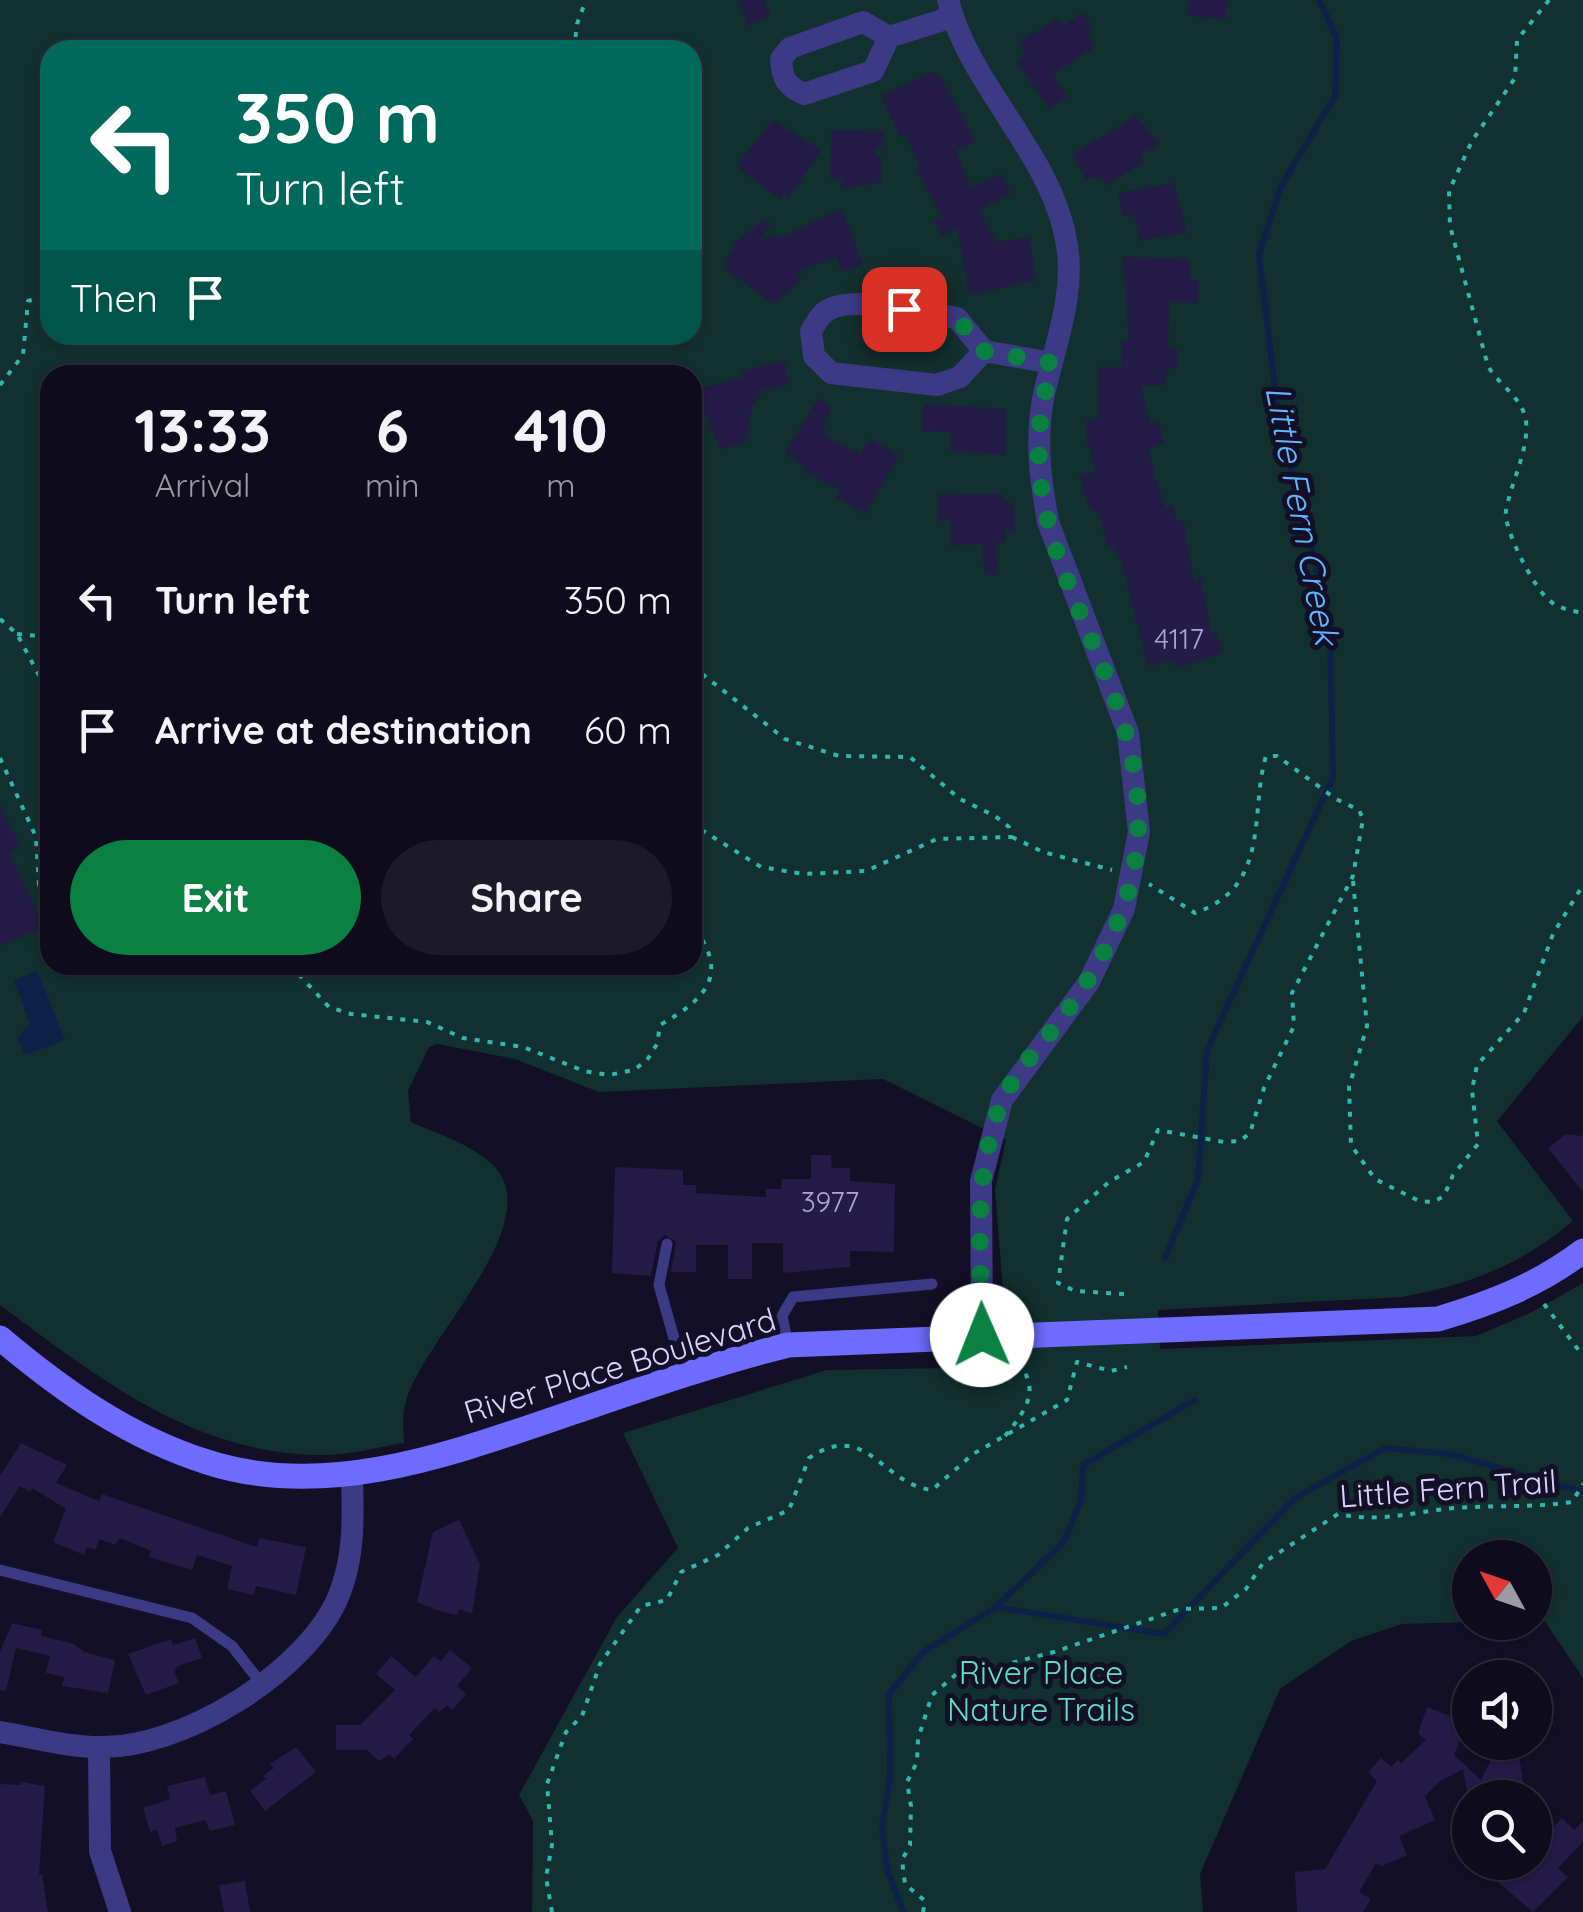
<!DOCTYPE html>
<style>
:root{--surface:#0e0b1c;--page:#1c1929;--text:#f1f3f6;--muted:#9b9ba3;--line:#2e2b3b;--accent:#0b8043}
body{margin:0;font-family:Quicksand,sans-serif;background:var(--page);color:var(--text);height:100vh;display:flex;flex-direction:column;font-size:38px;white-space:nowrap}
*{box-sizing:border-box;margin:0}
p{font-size:32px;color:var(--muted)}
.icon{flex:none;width:55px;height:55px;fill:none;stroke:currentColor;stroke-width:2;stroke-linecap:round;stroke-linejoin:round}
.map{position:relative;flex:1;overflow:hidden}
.details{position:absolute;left:40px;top:365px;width:662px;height:610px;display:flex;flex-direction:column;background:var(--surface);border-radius:30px;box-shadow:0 2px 8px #0004,0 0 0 2px var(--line)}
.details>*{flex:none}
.hud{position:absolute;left:40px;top:40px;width:662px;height:305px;border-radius:30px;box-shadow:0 2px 8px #0004,0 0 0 2px var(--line);background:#00695c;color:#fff;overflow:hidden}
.needle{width:65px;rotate:310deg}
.buttons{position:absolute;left:1452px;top:1540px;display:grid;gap:20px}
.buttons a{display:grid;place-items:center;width:100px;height:100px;border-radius:50%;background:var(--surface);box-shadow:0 2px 8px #0004,0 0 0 2px var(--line);font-size:50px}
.pin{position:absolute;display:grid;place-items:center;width:85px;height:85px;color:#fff;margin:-42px;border-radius:20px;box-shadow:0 5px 15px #0006}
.me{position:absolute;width:110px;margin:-55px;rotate:359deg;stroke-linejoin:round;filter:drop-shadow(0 0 8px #0008)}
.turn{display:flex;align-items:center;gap:35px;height:210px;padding:0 30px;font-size:45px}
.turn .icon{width:130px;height:130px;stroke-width:2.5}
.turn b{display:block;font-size:70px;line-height:85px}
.then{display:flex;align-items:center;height:95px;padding:0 30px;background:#0003;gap:20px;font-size:38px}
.eta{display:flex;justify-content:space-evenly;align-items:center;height:170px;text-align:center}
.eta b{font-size:60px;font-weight:800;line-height:70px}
.action{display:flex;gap:20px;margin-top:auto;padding:20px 30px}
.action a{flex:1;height:115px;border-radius:60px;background:var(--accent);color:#fff;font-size:40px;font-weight:800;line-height:115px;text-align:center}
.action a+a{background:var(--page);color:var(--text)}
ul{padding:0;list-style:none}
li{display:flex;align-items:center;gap:30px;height:130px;padding:0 30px}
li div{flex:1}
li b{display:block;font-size:38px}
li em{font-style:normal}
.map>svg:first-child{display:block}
.green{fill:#12302f;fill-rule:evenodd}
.water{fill:#0c2248}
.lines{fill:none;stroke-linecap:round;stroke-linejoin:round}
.stream{stroke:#0c2248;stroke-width:6}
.building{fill:#241b47}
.path{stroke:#2fb8b0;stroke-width:4;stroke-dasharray:5 8;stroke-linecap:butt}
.lane{stroke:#3d3a85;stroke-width:11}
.street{stroke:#3d3a85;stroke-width:22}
.secondary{stroke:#6f6bff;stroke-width:25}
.route{stroke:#0b8043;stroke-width:18;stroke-dasharray:0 32.4}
.labels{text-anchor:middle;stroke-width:10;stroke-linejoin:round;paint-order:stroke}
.number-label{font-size:28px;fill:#aca6d1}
.street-label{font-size:32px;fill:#d9d4ff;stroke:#130f26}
.park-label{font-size:32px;fill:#5fe0c0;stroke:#130f26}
.water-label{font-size:35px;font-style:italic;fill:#62b6ff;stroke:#130f26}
</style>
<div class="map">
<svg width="1583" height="1912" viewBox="0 0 1583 1912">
<rect width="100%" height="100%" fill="#130f26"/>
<!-- green -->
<path class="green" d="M0,0H1583V1017L1497,1121L1573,1221C1521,1265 1468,1285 1402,1297L1158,1310L1160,1349L1476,1336L1530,1313L1583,1283V1678L1544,1620H1535V1558H1470V1622L1402,1624L1351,1641L1280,1689L1200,1874L1203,1912H532L533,1821L519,1795L617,1617L678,1548L623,1433L827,1370L1009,1367L995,1189L1006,1140L883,1079L599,1092L515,1059L437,1044L429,1047L408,1091L411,1122C438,1134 471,1144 493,1165C551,1223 417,1345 405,1405C402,1417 404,1431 404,1443C379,1447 353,1454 328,1455C196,1457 100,1379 0,1305ZM50,50H692V335H50ZM50,375H692V965H50Z"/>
<!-- water -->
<path class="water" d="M37,970L65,1040L25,1055L17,1038L30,1024L14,981Z"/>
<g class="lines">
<!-- stream -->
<path class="stream" d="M1165,1258L1198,1179L1207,1050L1333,777L1330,626L1278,413L1259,255L1281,186L1335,96L1337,38L1319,0
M996,1607L1164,1634L1295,1498L1385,1448L1450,1454L1583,1492
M904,1912L888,1873L882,1827L890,1777L889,1694L923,1652L996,1607L1064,1542L1081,1500L1083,1465L1195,1400"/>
</g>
<!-- building -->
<path class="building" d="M738,0H764L771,15L749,25Z
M1189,0H1229L1225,19L1187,15Z
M1083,13L1093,30L1087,34L1095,47L1053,74L1067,97L1049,108L1018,64L1025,52L1019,42L1058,18L1063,26Z
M933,72L940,76L976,141L956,150L971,188L1001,174L1011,193L979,210L996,242L1029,237L1036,280L969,295L957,228L942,236L934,221L942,216L915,168L920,166L905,134L900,137L881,96Z
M1136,116L1159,144L1140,155L1144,162L1106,185L1101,177L1086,179L1072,155Z
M773,120L821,150L789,197L784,193L780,199L736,166Z
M832,130L884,131L883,145L873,150L882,161L881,182L841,189L842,179L830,178Z
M1174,183L1187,232L1140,241L1134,214L1123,216L1118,193Z
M841,209L863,264L842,272L836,257L796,272L802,279L774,304L723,268L729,263L725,259L735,249L732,245L765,220L771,224L760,240L776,234L780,238Z
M1123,257L1189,259L1191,280H1199L1198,303L1169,302L1168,347L1177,348V368L1170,367L1163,385L1141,386L1150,424L1159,422L1164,443L1148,448L1156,481L1166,508L1173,506L1177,522L1183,520L1194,581L1201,579L1212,634L1217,633L1222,653L1175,668L1173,660L1148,666L1121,562L1113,546L1107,547L1099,514L1089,507L1079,475L1095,471L1085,430L1086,421L1098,419L1099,367L1121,368L1122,340H1129Z
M784,361L789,384L764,390L752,406L746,443L720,449L695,390L742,377L741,371Z
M818,399L832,407L823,432L827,437L860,454L870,439L899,455L866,514L836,497L840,490L802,470L805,465L785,453Z
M923,404L1006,409L1005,455L950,450L951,432L922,431Z
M999,494L1014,507L1015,530L1006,531V542L996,543L997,574L985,575L982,544L951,545L950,520L938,521L937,495Z
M0,806L21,847L9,853L45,928L0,945Z
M1566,1134L1583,1136V1192L1548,1148Z
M811,1155H831L832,1168H850V1181L895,1184L894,1252L850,1251V1267L783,1273V1243H752V1279H728V1245H696V1272H671L676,1242L665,1235L658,1241L651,1276L612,1273L615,1167L683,1170V1185H696V1193L766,1197V1189H781L782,1179H811Z
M21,1443L67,1465L56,1483L99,1501L102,1494L257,1547L259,1538L306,1547L296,1595L256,1586L254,1595L227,1589L232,1566L197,1555L192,1570L149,1557L151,1551L120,1538L115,1545L100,1539L95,1550L87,1547L84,1555L53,1542L66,1509L32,1488L30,1492L20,1486L0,1517V1476Z
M459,1520L480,1564L472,1614L459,1609L457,1615L442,1612L417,1602L433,1532Z
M12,1623L42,1630L41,1636L74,1644L84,1652L115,1660L108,1693L62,1686L64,1677L46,1673L50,1656L16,1648L6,1691L0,1690V1652Z
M195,1638L202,1658L178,1666L174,1670L179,1683L146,1695L128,1654L171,1639L173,1645Z
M450,1650L472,1668L457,1686L466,1694L452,1710L447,1705L439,1712L435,1708L409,1735L413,1739L394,1759L390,1754L379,1761L367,1750H336V1725H360L395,1690L376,1674L391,1656L416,1677L434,1656L441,1661Z
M1427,1707L1458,1719L1466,1728L1454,1755L1481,1780L1491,1760L1519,1757L1526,1798H1468L1463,1769L1439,1782L1425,1796L1435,1820L1399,1836L1407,1855L1382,1866L1376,1863L1359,1892L1371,1899L1363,1912H1297L1295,1872L1325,1869L1377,1781L1368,1772L1381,1758L1391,1767L1398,1760L1401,1763L1426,1740L1418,1734Z
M296,1747L316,1772L265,1811L250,1791L266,1779L263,1776L274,1768L270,1764Z
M205,1777L210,1795L226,1791L235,1825L210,1831L205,1820L175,1828L177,1841L162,1846L157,1830L150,1832L143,1808L170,1799L167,1786Z
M21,1782L45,1786L39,1874H42L48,1912H0V1784L21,1785Z
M1562,1818L1574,1830L1583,1821V1842L1558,1868L1568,1877L1533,1912L1499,1883L1519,1862H1535V1846Z
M245,1881L250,1912H224L219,1885Z"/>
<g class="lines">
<!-- path -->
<path class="path" d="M1549,0L1517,40L1515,78L1472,141L1449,191L1450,226L1488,366C1499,386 1522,396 1526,421C1529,451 1511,481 1506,511C1503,528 1534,588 1548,599C1558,609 1570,610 1583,613
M574,50L577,24L586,0
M0,385L23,355L28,301L50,294
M0,619L17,634L50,696
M17,634L50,637
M692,666L785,739L839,756L910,757L960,799L995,816L1009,827L1012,837L937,839L866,871L804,874L761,867L692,824
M0,758L36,837L39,885L45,889L50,886
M50,828V833
M1012,837L1043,852L1112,870
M1353,881L1367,1026L1349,1087L1351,1145L1375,1179L1419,1201L1433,1202L1444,1196L1453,1175L1478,1144L1472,1090L1477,1065L1524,1013L1553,934L1583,885
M290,965L329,1007L351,1014L427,1022L463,1038L523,1047L584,1071L609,1075L634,1070L647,1060L657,1044L660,1025C706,999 731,974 692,925
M1124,1294L1075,1291L1058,1283L1067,1219L1109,1182L1144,1162L1158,1130L1224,1142L1240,1141L1250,1133L1264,1088L1294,1026L1292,993L1353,876L1363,819L1359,810L1336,799L1277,756H1266C1249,813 1272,886 1195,913L1149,884
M1544,1304L1583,1356
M1005,1436C1028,1408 1043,1386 1012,1357
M552,1912L546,1877L552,1845L547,1784L566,1732L582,1716L600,1664L641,1606L667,1600L681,1572L718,1555L748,1528L789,1510L809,1458C867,1419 881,1484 932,1490L973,1454L1067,1400L1077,1362L1111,1371L1127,1367
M923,1912L925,1901L905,1884L902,1860L910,1845L911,1806L907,1782L917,1762L918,1739L932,1695L966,1666L1003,1665L1054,1652L1180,1609L1221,1608L1246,1589L1263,1563L1338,1514C1382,1523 1411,1512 1454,1508C1494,1505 1532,1508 1572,1502L1583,1484"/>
<!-- lane -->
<path class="lane" d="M667,1244L659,1285L684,1374
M788,1345L782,1316L793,1297L932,1284
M0,1570L192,1618L232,1646L261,1683"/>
<!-- street -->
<path class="street" d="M948,0C970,88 1053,154 1067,245C1075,297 1055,344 1044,394C1035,438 1040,478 1048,522L1128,733L1139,832L1124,909L1089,982L1002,1100L981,1181L982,1335
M889,37L863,22L790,48L781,59C782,78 786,86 804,94L873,71L889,37L952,17
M984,351L960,377L937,385L831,373L814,356L811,331C815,325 819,316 825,312C848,293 927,313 957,318L984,351L1052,363
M0,1732C32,1737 66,1747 98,1747C180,1750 308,1672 339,1595C355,1556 353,1516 352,1475
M99,1748L100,1851L120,1912"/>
<!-- secondary -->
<path class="secondary" d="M0,1338C63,1391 128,1437 207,1462C331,1502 461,1450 577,1411C647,1387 716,1363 788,1345L1438,1319C1492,1303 1538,1285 1583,1251"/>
</g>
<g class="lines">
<!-- route -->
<path class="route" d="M904,309L957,318L984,351L1052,363C1044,395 1037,427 1039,460C1044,590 1144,694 1138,830C1136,902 1100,968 1058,1023C1039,1047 1013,1075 1001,1103C972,1177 981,1257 982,1335"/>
</g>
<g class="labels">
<!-- number labels -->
<g class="number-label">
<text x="1179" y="649">4117</text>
<text x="830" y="1212">3977</text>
</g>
<!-- street labels -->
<g class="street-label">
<text transform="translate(620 1366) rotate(-17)" y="11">River Place Boulevard</text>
<text transform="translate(1448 1489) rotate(-4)" y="11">Little Fern Trail</text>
</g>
<!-- park labels -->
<g class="park-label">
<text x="1041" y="1684">River Place<tspan x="1041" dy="37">Nature Trails</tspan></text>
</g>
<!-- water labels -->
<g class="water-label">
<text transform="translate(1302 515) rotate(79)" y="12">Little Fern Creek</text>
</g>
</g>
</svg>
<div class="buttons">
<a><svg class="needle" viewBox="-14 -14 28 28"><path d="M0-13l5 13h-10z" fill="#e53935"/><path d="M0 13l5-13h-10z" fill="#9b9ba3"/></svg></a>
<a><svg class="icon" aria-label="sound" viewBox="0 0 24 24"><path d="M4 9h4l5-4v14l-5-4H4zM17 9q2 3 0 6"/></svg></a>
<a><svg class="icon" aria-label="search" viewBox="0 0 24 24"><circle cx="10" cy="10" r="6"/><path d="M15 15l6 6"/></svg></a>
</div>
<div class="pin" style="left:904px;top:309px;background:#d93025"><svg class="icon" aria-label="arrive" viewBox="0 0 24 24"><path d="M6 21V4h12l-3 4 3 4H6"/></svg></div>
<svg class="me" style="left:982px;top:1335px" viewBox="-20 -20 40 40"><circle r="19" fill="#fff"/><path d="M0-13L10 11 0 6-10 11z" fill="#0b8043"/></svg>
<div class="hud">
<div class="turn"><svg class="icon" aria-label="left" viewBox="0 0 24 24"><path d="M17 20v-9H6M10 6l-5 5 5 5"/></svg><div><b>350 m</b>Turn left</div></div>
<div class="then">Then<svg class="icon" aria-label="arrive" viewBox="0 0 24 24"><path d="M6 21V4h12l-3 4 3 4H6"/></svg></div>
</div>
<section class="details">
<div class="eta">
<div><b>13:33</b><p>Arrival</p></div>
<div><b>6</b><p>min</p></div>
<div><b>410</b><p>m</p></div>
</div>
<ul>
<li><svg class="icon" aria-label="left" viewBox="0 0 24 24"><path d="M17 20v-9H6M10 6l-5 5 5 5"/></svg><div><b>Turn left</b></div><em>350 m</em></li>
<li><svg class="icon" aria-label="arrive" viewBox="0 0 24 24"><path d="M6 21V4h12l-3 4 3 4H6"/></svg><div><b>Arrive at destination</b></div><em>60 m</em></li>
</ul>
<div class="action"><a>Exit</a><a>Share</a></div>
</section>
</div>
